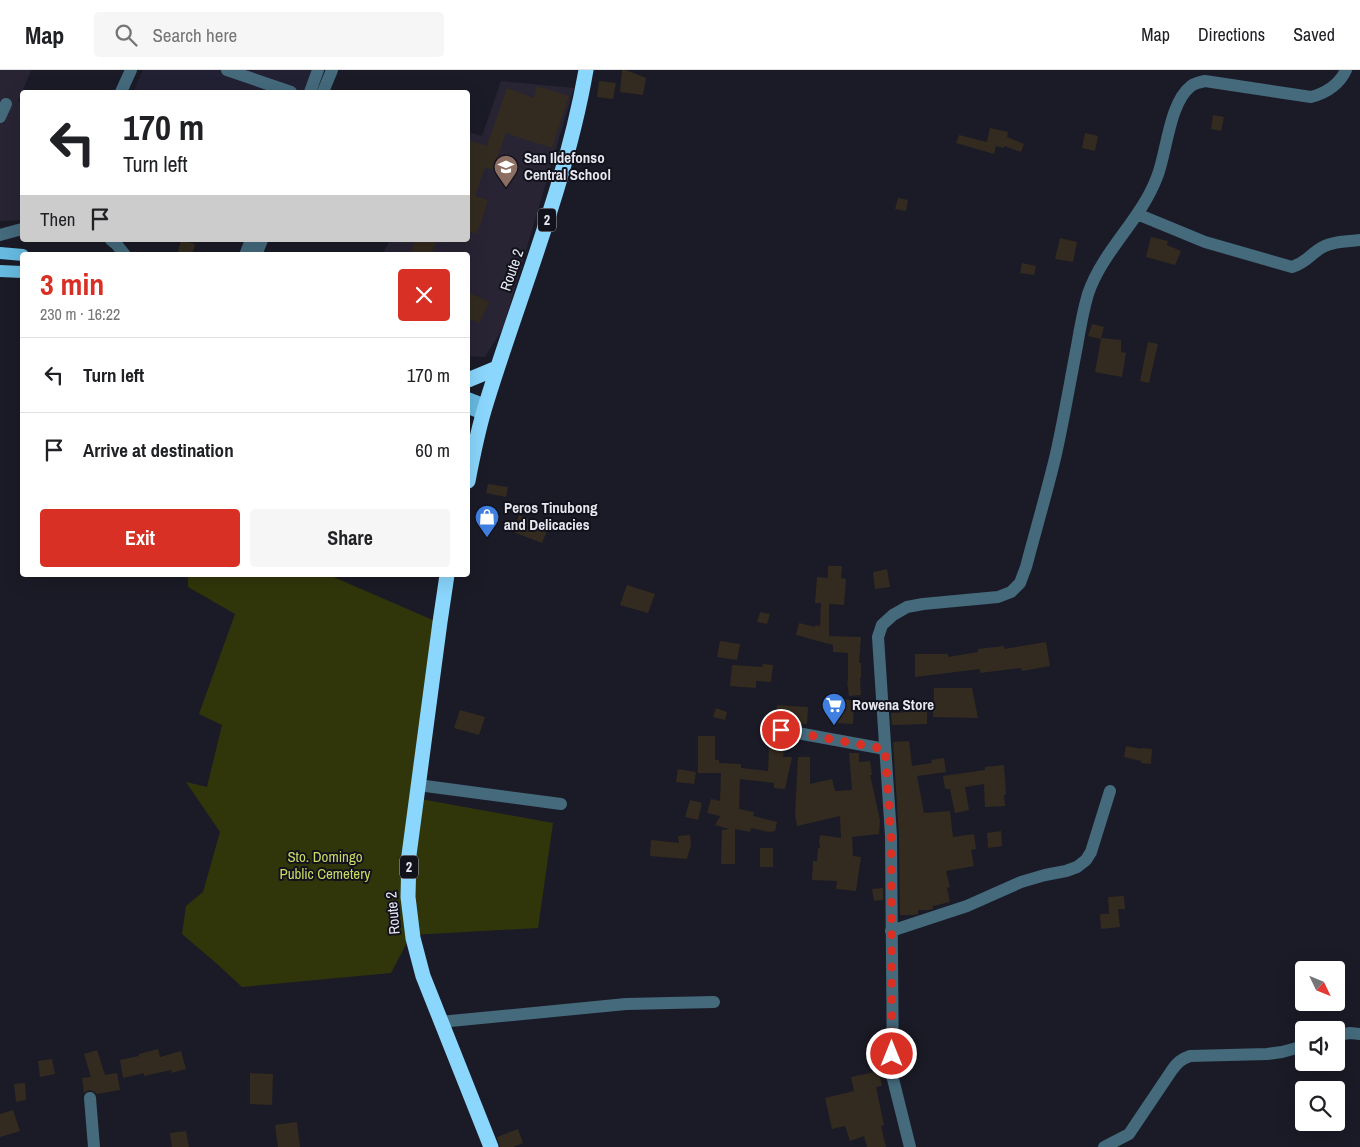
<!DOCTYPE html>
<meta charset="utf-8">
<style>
:root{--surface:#fff;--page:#f6f6f6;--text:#202124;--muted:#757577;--line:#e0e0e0;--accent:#d93025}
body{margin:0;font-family:"Archivo Narrow",sans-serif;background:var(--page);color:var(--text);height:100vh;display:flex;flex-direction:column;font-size:19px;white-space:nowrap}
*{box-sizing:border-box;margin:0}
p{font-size:16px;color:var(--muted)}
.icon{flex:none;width:28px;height:28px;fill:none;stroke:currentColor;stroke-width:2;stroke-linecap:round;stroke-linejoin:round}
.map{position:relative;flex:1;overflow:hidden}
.details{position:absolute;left:20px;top:182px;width:450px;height:325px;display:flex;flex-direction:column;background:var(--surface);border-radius:5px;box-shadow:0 5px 20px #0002}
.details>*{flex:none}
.hud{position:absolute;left:20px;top:20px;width:450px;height:152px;border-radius:5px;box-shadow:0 5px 20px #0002;background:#fff;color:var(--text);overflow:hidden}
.needle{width:32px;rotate:133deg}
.buttons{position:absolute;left:1295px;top:891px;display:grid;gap:10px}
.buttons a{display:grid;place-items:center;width:50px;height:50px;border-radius:5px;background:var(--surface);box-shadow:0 5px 20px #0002;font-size:25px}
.pin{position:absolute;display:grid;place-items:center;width:42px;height:42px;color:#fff;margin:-21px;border:2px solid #fff;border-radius:50%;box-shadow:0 1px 5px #0007}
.me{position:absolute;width:55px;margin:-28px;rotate:0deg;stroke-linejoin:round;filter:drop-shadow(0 0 4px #0008)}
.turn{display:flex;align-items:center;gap:18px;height:105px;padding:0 20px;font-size:22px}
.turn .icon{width:65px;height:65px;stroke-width:2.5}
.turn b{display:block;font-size:35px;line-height:42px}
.then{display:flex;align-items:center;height:48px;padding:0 20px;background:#0003;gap:10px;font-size:19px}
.round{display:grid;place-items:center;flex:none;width:52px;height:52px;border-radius:5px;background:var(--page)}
.headline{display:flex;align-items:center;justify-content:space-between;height:85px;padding:0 20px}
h1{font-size:30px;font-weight:700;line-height:38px;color:var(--accent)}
.button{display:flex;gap:10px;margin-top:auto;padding:10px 20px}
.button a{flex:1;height:58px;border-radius:5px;background:var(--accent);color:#fff;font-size:20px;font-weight:700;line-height:58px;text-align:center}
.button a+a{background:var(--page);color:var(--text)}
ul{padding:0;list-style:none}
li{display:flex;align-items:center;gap:15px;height:75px;padding:0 20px;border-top:1px solid var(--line)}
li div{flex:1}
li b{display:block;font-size:19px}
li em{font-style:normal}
header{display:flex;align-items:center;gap:30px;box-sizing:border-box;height:70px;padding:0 25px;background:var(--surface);border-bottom:1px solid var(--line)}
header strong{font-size:24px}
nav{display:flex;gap:28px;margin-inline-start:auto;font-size:18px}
.search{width:350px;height:45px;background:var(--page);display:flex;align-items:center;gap:12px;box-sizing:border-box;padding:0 18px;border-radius:5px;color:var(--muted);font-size:19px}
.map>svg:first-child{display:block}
.built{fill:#212133}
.education{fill:#292434}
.green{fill:#31360a}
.building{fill:#332b1f}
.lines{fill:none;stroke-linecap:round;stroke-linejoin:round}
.minor{stroke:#446a7c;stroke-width:12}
.major{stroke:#67b9e0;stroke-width:12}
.highway{stroke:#8ad6fc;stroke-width:15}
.route{stroke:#d93025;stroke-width:9;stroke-dasharray:0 16.2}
.labels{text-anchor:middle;stroke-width:4;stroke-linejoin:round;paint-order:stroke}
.shield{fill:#12121d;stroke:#a6a7b0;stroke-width:1}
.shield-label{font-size:14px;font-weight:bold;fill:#e6e7ef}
.poi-label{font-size:15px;font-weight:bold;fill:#e6e7ef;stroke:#12121d;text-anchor:start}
.street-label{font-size:15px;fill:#e6e7ef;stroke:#12121d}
.park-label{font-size:15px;fill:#cada63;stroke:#12121d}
</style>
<header>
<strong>Map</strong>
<div class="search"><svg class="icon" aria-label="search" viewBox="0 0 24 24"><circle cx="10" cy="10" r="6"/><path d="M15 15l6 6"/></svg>Search here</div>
<nav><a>Map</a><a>Directions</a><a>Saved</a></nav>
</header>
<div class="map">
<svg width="1360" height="1077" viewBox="0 0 1360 1077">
<rect width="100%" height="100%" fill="#1b1b27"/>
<!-- built -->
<path class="built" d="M143,0H315L306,22H133Z"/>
<!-- education -->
<path class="education" d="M0,0H31L18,32L22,33V150L0,151Z
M501,11L574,18L503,258L485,287L468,286V185H382L390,170H468V62L482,66Z"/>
<!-- green -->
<path class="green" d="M188,505H329L435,551L415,728L553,753L538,858L411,865L391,903L242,917L216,893L182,864L186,836L203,822L220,762L186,712L207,717L222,655L199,644L235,544L188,517Z"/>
<!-- building -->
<path class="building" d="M622,0H626L646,8L643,25L620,22Z
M599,11L616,13L613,29L597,27Z
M537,16L569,26L552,78L506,63L493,100L485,97L475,126L488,130L481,153L476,164L468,161V70L487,76L507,18L534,28Z
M1213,45L1224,47L1221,61L1211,59Z
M990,58L1008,62L1007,67L1024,74L1021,82L1004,76V78L996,76L994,84L956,73L959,65L987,72Z
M1085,63L1098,66L1095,81L1082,78Z
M898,128L908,130L906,141L895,139Z
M1151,167L1168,171L1167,175L1181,181L1175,195L1146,187Z
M1060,168L1077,172L1073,192L1055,189Z
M181,170L195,174L192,185H177Z
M415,170H436L431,185H410Z
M1022,193L1036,196L1034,205L1020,203Z
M468,222L489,232L479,253L468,248Z
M1092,254L1104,257L1101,268L1121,270V282L1126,283L1122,307L1095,302L1101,269L1088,266Z
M1148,272L1158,274L1149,313L1140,311Z
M488,414L508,417L506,427L486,423Z
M519,445L549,456L542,473L513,462Z
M828,496H842L841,508L846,509L844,535L829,534V566L861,567L859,593H861V608H860L861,625L849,626L847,611H848V583L833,582V575L796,565L799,553L815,557V555L820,556L821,533H815L817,507L828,508Z
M887,499L890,517L875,519L873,502Z
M627,515L655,524L648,543L620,535Z
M760,542L770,544L767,554L757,552Z
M720,571L740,574L737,590L717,587Z
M1046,572L1050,596L1022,601L1021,598L980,603V599L915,607V584H948V587L978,582V579L1004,576V579Z
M763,594L773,595L771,612L756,611V618L730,616L732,595L762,597Z
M934,618H972L978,648L933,647Z
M836,629L854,630L853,654L835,653Z
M777,635L808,637L807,654L776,652Z
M716,638L727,642L725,650L713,647Z
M460,640L485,647L479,665L454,658Z
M927,641V654L892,655L891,643Z
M698,666H715V690H719V693L741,694V698L768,701L769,677L784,678L783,687H792L785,719L774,718V713L740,709L739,739L754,742L753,746L777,752L775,761L769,762L751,758L750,762L735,759V794H721L722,760L729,759L715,755L720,746L707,743L711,729L720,731L721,703H698Z
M909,671L912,696L932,693L931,690L944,688L946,702L917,706L924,743L950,741L953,767L974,764L976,779L971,780L974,796L946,801L950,817L947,818L950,832L933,836V839L928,840H918V844L914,845H900L899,765L893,672Z
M1126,676L1142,679V678L1152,679L1151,694L1141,693V691L1124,687Z
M849,683H859V692L870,691L872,705H870L880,750L879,764L852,767L853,786L861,787L856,821L836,819L837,811L812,810L813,791H817L818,778H820V774L819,773L820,765L841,768L840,746L797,756L795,745L798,687H810V714L832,709L835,721L852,720Z
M1004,695L1006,725H1004L1005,736L985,737L984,714L965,717L969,740L955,743L950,719H945L943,706L985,700V697Z
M678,699L696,702L694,714L676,712Z
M690,730L702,733L698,750L685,747Z
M1001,761L1002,776L988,778L987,763Z
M690,765L691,775L687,789L650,786L651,770L679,773L678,766Z
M760,778H773V797H760Z
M883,818V830L874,831L872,819Z
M1124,826L1125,839H1118L1120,857L1101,859L1100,844H1109L1108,827Z
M158,979L160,987L181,981L186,999L172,1003L171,1000L144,1006V1003L123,1008L120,990L139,986V984Z
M97,980L105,1005L117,1003L120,1020L97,1024L93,1021L89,1020L84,1023L82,1008L91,1007L84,984Z
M52,989L55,1004L40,1007L38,991Z
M879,1001L882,1016L876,1017L884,1055L881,1056L886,1077H867L864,1066L850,1071L845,1056L832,1059L825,1028L854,1021L851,1007Z
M250,1003L273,1004L272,1035L250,1034Z
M25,1013L26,1030L16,1032L14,1014Z
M13,1040L20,1061L0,1067V1044Z
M297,1052L300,1077H278L275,1055Z
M518,1059L523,1073L513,1077H500L497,1067Z
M186,1061L189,1077H172L170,1063Z"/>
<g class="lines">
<!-- minor -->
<path class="minor" d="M227,0L291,22
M121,22L131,0
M310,22L318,0
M323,22L332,0
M0,47L6,34
M1137,144L1205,172L1292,197C1305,193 1308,187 1318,180C1330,171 1346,172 1360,170
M0,165L22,159
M111,170L117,175L125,185
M245,185L251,170
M256,185L262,170
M781,660L885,679
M418,715L561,734
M891,861L967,836L1021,812L1045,805L1066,801L1077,797L1086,790L1091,782L1110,721
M440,952L626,934L714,932
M1336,965L1350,963L1360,964
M90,1028L94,1077
M910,1077L893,1009L891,766L878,567L882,555L893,545L907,537L923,534L998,527L1011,522L1020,513L1026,497C1036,459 1047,422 1056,384C1064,348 1070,312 1077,276C1080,258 1083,241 1088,224C1103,180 1141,150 1157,107C1167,82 1169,33 1191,16C1195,13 1200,12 1205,11L1311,27C1326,23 1339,15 1346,0
M1104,1077L1129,1064L1172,1000C1177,993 1181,989 1190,986L1267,984L1282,982L1304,976"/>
<!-- major -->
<path class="major" d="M0,183L23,185
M0,201L22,202
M468,328L486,335
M468,338L483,344"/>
<!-- highway -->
<path class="highway" d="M468,310L497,298
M468,411C473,385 478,359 486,334C520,223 566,115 586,0
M447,505L440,552L409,785L408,827L413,868L423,906L491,1077"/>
</g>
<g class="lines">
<!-- route -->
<path class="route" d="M781,660L885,679L891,766L892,984"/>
</g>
<!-- icons -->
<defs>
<symbol id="school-pin" viewBox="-11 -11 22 30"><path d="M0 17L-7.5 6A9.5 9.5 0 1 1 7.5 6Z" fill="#8d6e63" stroke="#12121d"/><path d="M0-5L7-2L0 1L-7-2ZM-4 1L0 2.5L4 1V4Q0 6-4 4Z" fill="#fff"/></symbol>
<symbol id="shop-pin" viewBox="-11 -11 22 30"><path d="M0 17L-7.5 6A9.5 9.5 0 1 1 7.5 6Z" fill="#3f7fe0" stroke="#12121d"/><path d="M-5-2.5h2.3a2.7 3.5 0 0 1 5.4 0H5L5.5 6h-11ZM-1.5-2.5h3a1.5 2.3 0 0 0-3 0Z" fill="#fff"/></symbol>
<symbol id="supermarket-pin" viewBox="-11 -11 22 30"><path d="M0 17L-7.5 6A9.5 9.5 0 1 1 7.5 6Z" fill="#3f7fe0" stroke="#12121d"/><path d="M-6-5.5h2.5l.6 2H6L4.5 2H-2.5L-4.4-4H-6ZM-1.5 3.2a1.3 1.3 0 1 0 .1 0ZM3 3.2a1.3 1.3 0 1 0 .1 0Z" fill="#fff"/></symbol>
</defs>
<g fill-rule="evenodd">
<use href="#school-pin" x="492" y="83" width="28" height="38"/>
<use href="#shop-pin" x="473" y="433" width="28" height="38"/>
<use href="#supermarket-pin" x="820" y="621" width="28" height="38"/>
</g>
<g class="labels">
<!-- shield labels -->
<g class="shield">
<rect x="538" y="138.5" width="18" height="23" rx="4"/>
<rect x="400" y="785.5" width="18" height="23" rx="4"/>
</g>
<g class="shield-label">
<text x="547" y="155">2</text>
<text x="409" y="802">2</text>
</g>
<!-- poi labels -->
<g class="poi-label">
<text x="524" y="93">San Ildefonso<tspan x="524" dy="17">Central School</tspan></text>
<text x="504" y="443">Peros Tinubong<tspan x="504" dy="17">and Delicacies</tspan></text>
<text x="852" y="640">Rowena Store</text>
</g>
<!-- street labels -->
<g class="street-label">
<text transform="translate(512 200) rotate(-71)" y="5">Route 2</text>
<text transform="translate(393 843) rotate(-95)" y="5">Route 2</text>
</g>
<!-- park labels -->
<g class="park-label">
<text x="325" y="792">Sto. Domingo<tspan x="325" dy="17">Public Cemetery</tspan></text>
</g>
</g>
</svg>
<div class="buttons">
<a><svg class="needle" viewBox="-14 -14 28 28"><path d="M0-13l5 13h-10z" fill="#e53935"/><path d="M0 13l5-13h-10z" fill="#757577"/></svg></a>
<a><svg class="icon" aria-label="sound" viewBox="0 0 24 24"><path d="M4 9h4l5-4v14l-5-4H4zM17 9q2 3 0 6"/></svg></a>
<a><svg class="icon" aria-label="search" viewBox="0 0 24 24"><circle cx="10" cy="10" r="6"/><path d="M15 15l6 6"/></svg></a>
</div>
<div class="pin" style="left:781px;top:660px;background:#d93025"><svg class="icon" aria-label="arrive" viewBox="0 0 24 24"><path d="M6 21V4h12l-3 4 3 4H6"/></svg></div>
<svg class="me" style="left:892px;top:984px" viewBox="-20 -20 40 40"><circle r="17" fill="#d93025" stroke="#fff" stroke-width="3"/><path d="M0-11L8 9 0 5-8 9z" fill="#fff"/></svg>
<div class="hud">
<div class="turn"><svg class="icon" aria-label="left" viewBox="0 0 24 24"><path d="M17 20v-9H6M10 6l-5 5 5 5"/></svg><div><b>170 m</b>Turn left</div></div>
<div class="then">Then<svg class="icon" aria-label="arrive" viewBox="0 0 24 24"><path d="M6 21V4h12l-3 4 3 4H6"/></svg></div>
</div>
<section class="details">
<div class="headline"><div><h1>3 min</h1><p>230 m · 16:22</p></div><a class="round" style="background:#d93025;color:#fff"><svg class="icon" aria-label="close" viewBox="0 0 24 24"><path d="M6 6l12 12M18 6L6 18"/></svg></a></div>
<ul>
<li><svg class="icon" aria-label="left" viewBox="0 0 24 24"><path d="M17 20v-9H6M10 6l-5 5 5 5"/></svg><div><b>Turn left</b></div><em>170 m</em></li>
<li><svg class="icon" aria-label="arrive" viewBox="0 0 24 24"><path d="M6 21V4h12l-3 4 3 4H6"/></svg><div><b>Arrive at destination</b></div><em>60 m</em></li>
</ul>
<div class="button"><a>Exit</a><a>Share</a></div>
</section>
</div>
